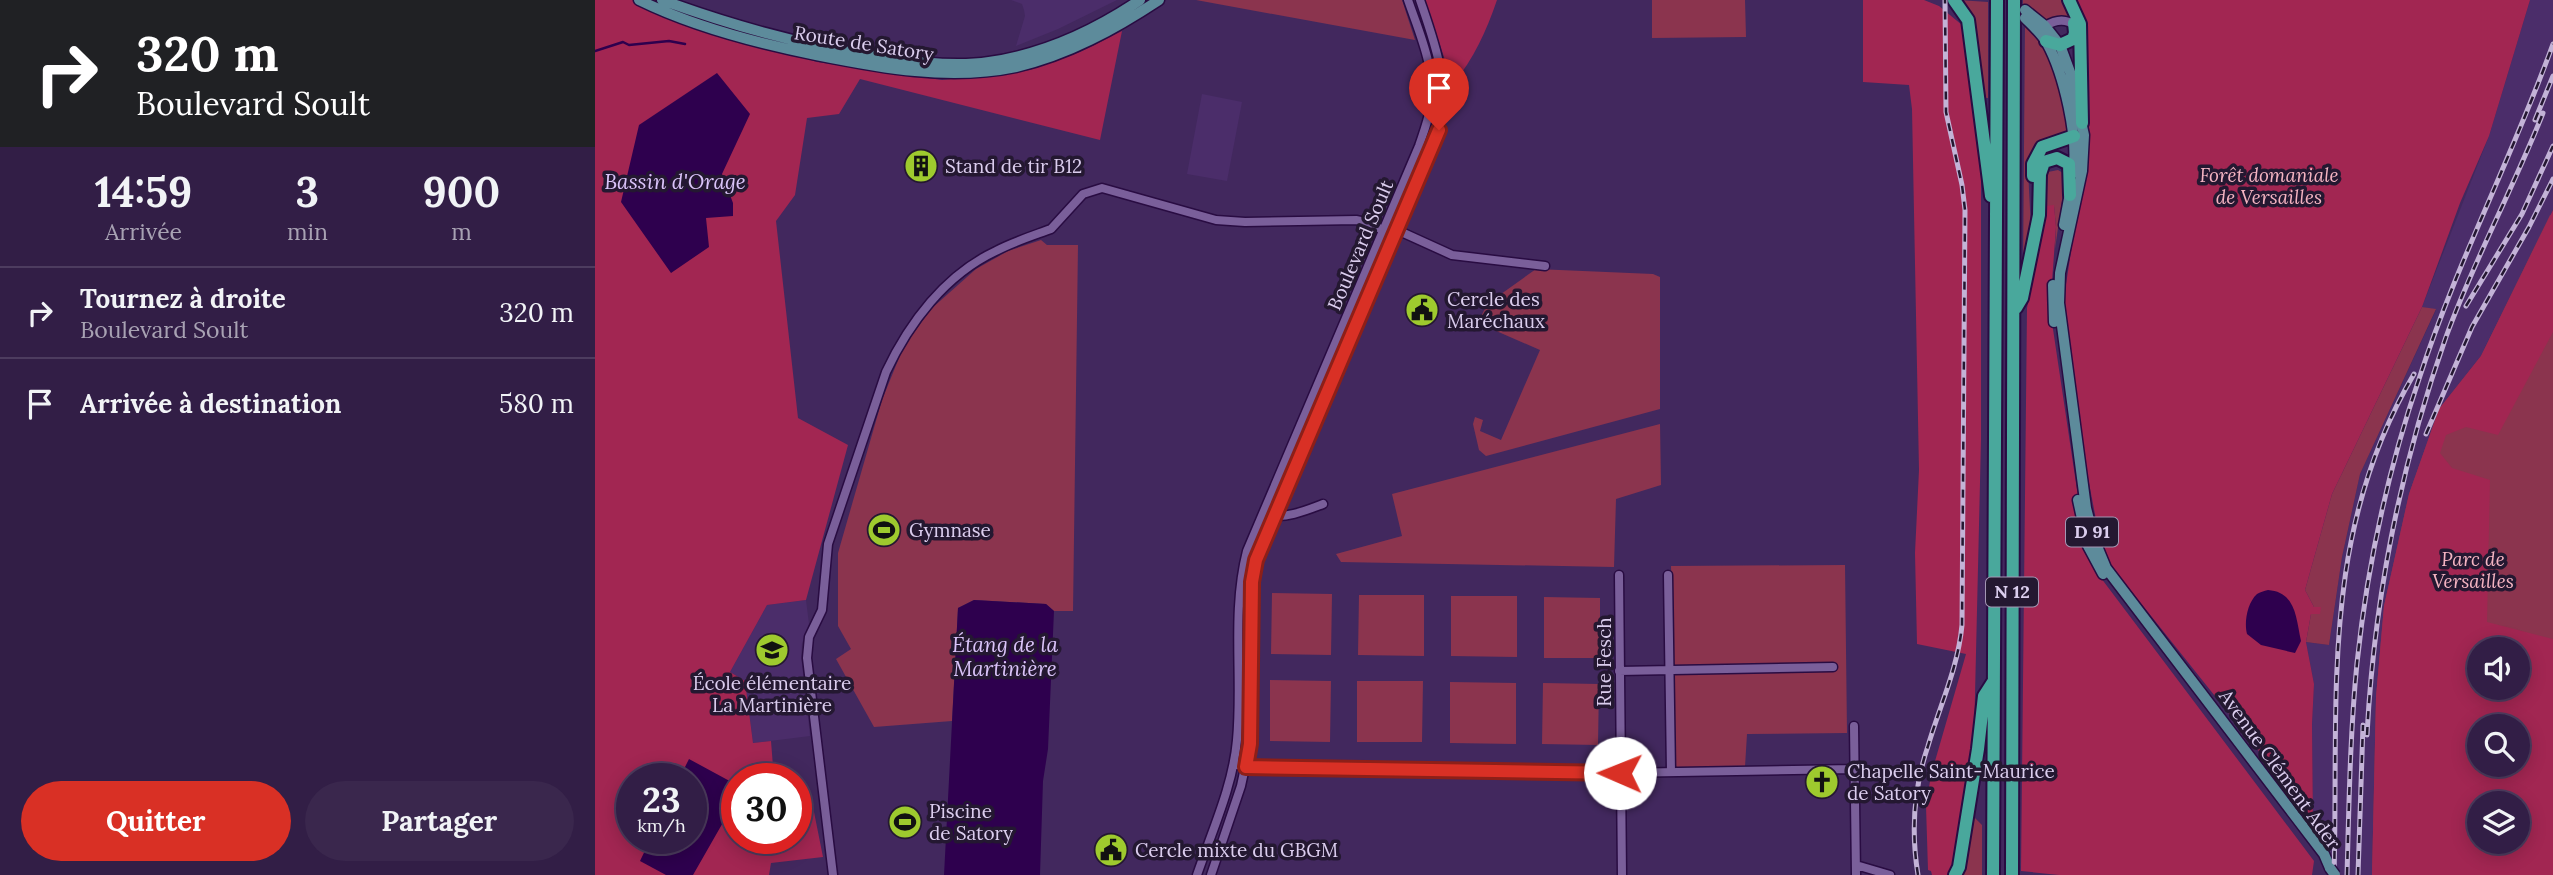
<!DOCTYPE html>
<html lang="fr">
<meta charset="utf-8">
<style>
:root{--surface:#321e46;--page:#3a274d;--text:#f1f3f6;--muted:#a8a2b3;--line:#4d3c5f;--accent:#d93025}
body{margin:0;font-family:Lora,serif;background:var(--page);color:var(--text);height:100vh;display:flex;flex-direction:column;font-size:26px;white-space:nowrap}
*{box-sizing:border-box;margin:0}
p{font-size:23px;color:var(--muted)}
.icon{flex:none;width:38px;height:38px;fill:none;stroke:currentColor;stroke-width:2;stroke-linecap:round;stroke-linejoin:round}
.map{position:relative;flex:1;overflow:hidden}
.side{display:flex;flex-direction:column;background:var(--surface);width:595px}
.side>*{flex:none}
.hud{background:#202124;color:#fff;overflow:hidden}
.controls{position:absolute;left:1872px;top:637px;display:grid;gap:14px}
.controls a{display:grid;place-items:center;width:63px;height:63px;border-radius:50%;background:var(--surface);box-shadow:0 4px 18px #0003,0 0 0 2px var(--line);font-size:35px}
.speed{position:absolute;left:21px;top:763px;display:flex;gap:14px;font-size:35px;font-weight:700;text-align:center}
.speed>*{display:grid;place-content:center;width:91px;height:91px;border-radius:50%;background:var(--surface);box-shadow:0 4px 18px #0003,0 0 0 2px var(--line);line-height:1}
.speed small{font-size:18px;font-weight:400}
.speed .limit{border:10px solid #d22;background:#fff;color:#111}
.pin{position:absolute;display:grid;place-items:center;width:60px;height:60px;color:#fff;margin:-72px -30px;border-radius:50% 50% 50% 0;rotate:-45deg;box-shadow:0 0 7px #0007}
.pin .icon{rotate:45deg}
.me{position:absolute;width:77px;margin:-38px;rotate:271deg;stroke-linejoin:round;filter:drop-shadow(0 0 5px #0008)}
.turn{display:flex;align-items:center;gap:24px;height:147px;padding:0 21px;font-size:32px}
.turn .icon{width:91px;height:91px;stroke-width:2.5}
.turn b{display:block;font-size:49px;line-height:60px}
.eta{display:flex;justify-content:space-evenly;align-items:center;height:119px;text-align:center}
.eta b{font-size:42px;font-weight:700;line-height:49px}
.primary-button{display:flex;gap:14px;margin-top:auto;padding:14px 21px}
.primary-button a{flex:1;height:80px;border-radius:42px;background:var(--accent);color:#fff;font-size:28px;font-weight:700;line-height:80px;text-align:center}
.primary-button a+a{background:var(--page);color:var(--text)}
ul{padding:0;list-style:none}
li{display:flex;align-items:center;gap:21px;height:91px;padding:0 21px;border-top:2px solid var(--line)}
li div{flex:1}
li b{display:block;font-size:26px}
li em{font-style:normal}
main{display:flex;flex:1;min-height:0}
.map>svg:first-child{display:block}
.built{fill:#4b2d6a}
.green{fill:#8b344e;fill-rule:evenodd}
.forest{fill:#a22652;fill-rule:evenodd}
.water{fill:#2e004e}
.lines{fill:none;stroke-linecap:round;stroke-linejoin:round}
.stream{stroke:#2e004e;stroke-width:2.5}
.minor-casing{stroke:#290c42;stroke-width:11}
.major-casing{stroke:#290c42;stroke-width:13}
.highway-casing{stroke:#290c42;stroke-width:16}
.minor{stroke:#7a5f9a;stroke-width:8}
.major{stroke:#5d8b9b;stroke-width:10}
.highway{stroke:#49a89c;stroke-width:12}
.rail-casing{stroke:#c3b3d7;stroke-width:5}
.rail{stroke:#241831;stroke-width:2.5;stroke-dasharray:8;stroke-linecap:butt}
.major-bridge-casing{stroke:#290c42;stroke-width:13;stroke-linecap:butt}
.major-bridge{stroke:#5d8b9b;stroke-width:10}
.route-casing{stroke:#8d1f18;stroke-width:18}
.route{stroke:#d93025;stroke-width:12}
.labels{text-anchor:middle;stroke-width:7;stroke-linejoin:round;paint-order:stroke}
.shield{fill:#241831;stroke:#a497b5;stroke-width:2}
.shield-label{font-size:18px;font-weight:bold;fill:#dbcdee}
.street-label{font-size:19px;fill:#dbcdee;stroke:#241831}
.poi-label{font-size:19px;fill:#dbcdee;stroke:#241831;text-anchor:start}
.park-label{font-size:19px;font-style:italic;fill:#f5b4c2;stroke:#241831}
.water-label{font-size:21px;font-style:italic;fill:#dac3f9;stroke:#241831}
</style>
<main>
<section class="side">
<div class="hud">
<div class="turn"><svg class="icon" aria-label="right" viewBox="0 0 24 24"><path d="M7 20v-9h11M14 6l5 5-5 5"/></svg><div><b>320 m</b>Boulevard Soult</div></div>
</div>
<div class="eta">
<div><b>14:59</b><p>Arrivée</p></div>
<div><b>3</b><p>min</p></div>
<div><b>900</b><p>m</p></div>
</div>
<ul>
<li><svg class="icon" aria-label="right" viewBox="0 0 24 24"><path d="M7 20v-9h11M14 6l5 5-5 5"/></svg><div><b>Tournez à droite</b><p>Boulevard Soult</p></div><em>320 m</em></li>
<li><svg class="icon" aria-label="arrive" viewBox="0 0 24 24"><path d="M6 21V4h12l-3 4 3 4H6"/></svg><div><b>Arrivée à destination</b></div><em>580 m</em></li>
</ul>
<div class="primary-button"><a>Quitter</a><a>Partager</a></div>
</section>
<div class="map">
<svg width="1958" height="875" viewBox="0 0 1958 875">
<rect width="100%" height="100%" fill="#42285e"/>
<!-- built -->
<path class="built" d="M522,0L463,29L421,46L430,16L429,10L427,4L416,0Z
M1935,0H1958V210L1886,356L1844,410L1781,697L1777,875H1732V836L1718,819L1717,724L1719,684L1711,642L1734,645L1747,557L1765,474L1841,310L1827,307L1894,136Z
M607,94L647,102L632,181L592,174Z
M211,600L214,624L207,643L206,656L215,736L158,743L150,681L135,672L172,605Z"/>
<!-- green -->
<path class="green" d="M601,0H807L820,40Z
M1057,0H1150L1151,37L1057,38Z
M1363,0L1393,2V98H1388Z
M1428,0H1467L1475,20L1452,22L1428,5Z
M1430,23L1457,60L1476,136L1462,139L1433,169L1436,230L1428,270Z
M1463,170L1468,173L1470,179L1460,249L1461,227L1459,206H1449L1450,177L1453,172Z
M1955,215L1958,216V875H1777L1781,697L1789,606L1814,494L1844,409L1886,356ZM1885,649H1923V688H1885ZM1885,726H1923V765H1885ZM1885,803H1923V842H1885Z
M446,240L452,245H483L478,611H459L451,604L379,600L363,608L357,721L279,727L241,659L256,649L243,626V553L287,400L308,348L336,309L381,269L413,251Z
M941,269L1058,274L1065,277V409L891,456L884,450L878,424L880,417L888,420L885,431L906,440L945,350L883,323L892,304Z
M1827,307L1841,309L1765,474L1747,557L1734,645L1711,642L1716,614L1726,607H1719L1710,590L1737,494Z
M1065,424L1066,485L1021,499L1019,567L746,562L741,554L807,536L797,494Z
M1250,565L1252,733L1152,734L1150,767L1080,768L1076,566Z
M677,593L737,594L736,655L676,654Z
M764,595H829V656L763,655Z
M856,596H922V657L856,656Z
M949,597L1005,598V658H949Z
M675,680L736,681L735,742L675,741Z
M762,681H828L827,742H762Z
M855,682L921,683V744L855,743Z
M948,683L1004,684L1003,745L947,744Z
M1378,816L1387,825V875H1364Z"/>
<!-- forest -->
<path class="forest" d="M0,0H80L84,18L222,62L347,80L435,70L485,52L527,31L505,140L265,79L244,114L212,118L200,195L181,221L203,418L253,445L211,600L172,605L135,672L150,681L158,743L176,741L179,779H142V838H201V800L218,807L228,857L176,863L174,875H0ZM37,779H96V838H37Z
M830,0H902C891,32 879,58 858,84Z
M1268,0H1329L1344,6L1367,25L1386,162V440L1379,738L1356,871L1354,875H1337L1336,871L1333,870L1331,806L1336,775L1371,654L1322,644L1320,553L1324,470L1317,109L1314,85L1268,82Z
M1480,0H1935L1894,136L1865,203L1827,307L1737,494L1710,590L1719,607H1726L1725,614H1716L1711,642L1719,684L1717,724L1718,819L1517,567L1504,535L1484,431L1468,304L1494,134Z
M1459,205L1461,227L1455,309L1489,537L1503,574L1719,861L1717,875H1464L1426,871L1432,308L1447,228L1449,206Z
M1958,210V332L1903,435L1871,427L1851,435L1845,453L1857,468L1895,480L1892,622L1958,639V875H1777L1781,697L1789,606L1814,494L1844,409L1886,356ZM1923,649V688H1885V649ZM1923,726V765H1885V726ZM1923,803V842H1885V803Z"/>
<!-- water -->
<path class="water" d="M122,73L155,114L127,174L138,203V216L111,218L114,247L76,273L26,202L44,125Z
M1673,590C1701,592 1701,618 1706,641L1700,653L1666,645L1652,634C1649,623 1652,603 1662,594C1665,592 1669,591 1673,590Z
M379,600L451,604L459,611L453,749L448,781L445,875H349L363,608Z
M94,759L142,785V798L98,875H71L45,861L56,838H96V779H84Z"/>
<g class="lines">
<!-- stream -->
<path class="stream" d="M0,51L28,42L34,45L74,41L90,44"/>
<defs>
<path id="minor" d="M1450,26C1460,20 1471,18 1480,26
M802,230L857,255L950,266
M674,515C691,519 712,510 728,504
M1024,575L1027,875
M1073,575L1076,772
M1024,671L1238,667
M1259,726L1261,875
M639,764L665,769L1025,773L1259,769
M1261,865L1295,875
M238,875L212,658L214,637L227,610L233,544L291,372C314,323 350,275 401,251C418,242 437,236 456,229L488,194L507,188L621,220L650,222L761,220L775,223L789,231
M602,875C617,831 638,786 642,740C648,678 636,613 652,551L824,146C828,134 833,121 835,109C842,71 825,35 813,0
M616,875L646,786L655,744L657,582L661,560L844,130C855,83 840,44 825,0"/>
<path id="major" d="M44,0C99,27 161,43 221,55C286,68 354,81 421,67C473,55 520,29 564,0
M67,0C141,27 215,48 294,58C326,63 361,67 394,62C450,54 499,31 545,0
M1430,10L1450,26L1465,45L1475,72L1489,135L1487,171L1465,273L1464,303L1491,508L1499,539L1511,568L1729,854L1735,868
M1430,18C1438,26 1447,34 1452,43C1469,74 1484,139 1478,173
M1469,225L1476,188
M1458,285L1459,322
M1483,500L1493,546L1508,574"/>
<path id="highway" d="M1359,0L1373,20L1396,196
M1474,0L1485,24L1487,123
M1451,41L1465,45L1478,39L1480,33L1479,23
M1438,176V164L1447,147L1479,136
M1421,308L1427,298L1444,215L1445,174L1449,162L1462,158L1474,164L1475,195
M1360,875L1364,867L1383,749L1389,696L1398,682
M1398,875L1402,0
M1417,875L1419,0"/>
</defs>
<!-- minor casing -->
<use href="#minor" class="minor-casing"/>
<!-- major casing -->
<use href="#major" class="major-casing"/>
<!-- highway casing -->
<use href="#highway" class="highway-casing"/>
<!-- minor -->
<use href="#minor" class="minor"/>
<!-- major -->
<use href="#major" class="major"/>
<!-- highway -->
<use href="#highway" class="highway"/>
<defs>
<path id="rail" d="M1940,120L1958,76
M1871,306L1927,214L1958,146
M1831,434L1877,327L1934,227L1958,179
M1772,735C1779,600 1806,464 1851,337C1879,260 1918,189 1948,113
M1323,875C1316,832 1319,787 1333,746C1345,705 1363,668 1367,625L1370,210L1367,185L1351,112L1350,0
M1739,875C1744,698 1724,535 1819,374
M1752,875C1754,804 1755,734 1762,663C1772,568 1793,470 1824,379C1861,264 1917,158 1958,44
M1763,875L1768,725"/>
</defs>
<!-- rail casing -->
<use href="#rail" class="rail-casing"/>
<!-- rail -->
<use href="#rail" class="rail"/>
<defs>
<path id="major-bridge" d="M1735,868L1740,875"/>
</defs>
<!-- major-bridge casing -->
<use href="#major-bridge" class="major-bridge-casing"/>
<!-- major-bridge -->
<use href="#major-bridge" class="major-bridge"/>
</g>
<g class="lines">
<defs>
<path id="route" d="M844,130L661,560L657,582L655,744L651,767L1025,773"/>
</defs>
<!-- route casing -->
<use href="#route" class="route-casing"/>
<!-- route -->
<use href="#route" class="route"/>
</g>
<!-- icons -->
<defs>
<symbol id="building-disc" viewBox="-11 -11 22 22"><circle r="9.5" fill="#9eca2e" stroke="#241831"/><path d="M-4-6H4V6H1V3H-1V6H-4ZM-2.5-4.3h1.7v1.8h-1.7ZM.8-4.3h1.7v1.8H.8ZM-2.5-1h1.7V.8h-1.7ZM.8-1h1.7V.8H.8Z" fill="#111"/></symbol>
<symbol id="civic-disc" viewBox="-11 -11 22 22"><circle r="9.5" fill="#9eca2e" stroke="#241831"/><path d="M-.6-6.5H3V-4.5H.6V-3L4-1V1h2V6H-6V1h2V-1L-.6-3ZM-1.2 2.5V6h2.4V2.5Z" fill="#111"/></symbol>
<symbol id="stadium-disc" viewBox="-11 -11 22 22"><circle r="9.5" fill="#9eca2e" stroke="#241831"/><path d="M0-5a6.5 5 0 1 0 0 10a6.5 5 0 1 0 0-10ZM-3.5-1.8h7v3.6h-7Z" fill="#111"/></symbol>
<symbol id="school-disc" viewBox="-11 -11 22 22"><circle r="9.5" fill="#9eca2e" stroke="#241831"/><path d="M0-5L7-2L0 1L-7-2ZM-4 1L0 2.5L4 1V4Q0 6-4 4Z" fill="#111"/></symbol>
<symbol id="church-disc" viewBox="-11 -11 22 22"><circle r="9.5" fill="#9eca2e" stroke="#241831"/><path d="M-1.2-6h2.4v3.5h3.3v2.4h-3.3V6h-2.4V-.1h-3.3v-2.4h3.3Z" fill="#111"/></symbol>
</defs>
<g fill-rule="evenodd">
<use href="#building-disc" x="307" y="147" width="38" height="38"/>
<use href="#civic-disc" x="808" y="291" width="38" height="38"/>
<use href="#stadium-disc" x="270" y="511" width="38" height="38"/>
<use href="#school-disc" x="158" y="631" width="38" height="38"/>
<use href="#church-disc" x="1208" y="763" width="38" height="38"/>
<use href="#stadium-disc" x="291" y="803" width="38" height="38"/>
<use href="#civic-disc" x="497" y="831" width="38" height="38"/>
</g>
<g class="labels">
<!-- shield labels -->
<g class="shield">
<rect x="1471" y="517.5" width="52" height="29" rx="5"/>
<rect x="1391" y="577.5" width="52" height="29" rx="5"/>
</g>
<g class="shield-label">
<text x="1497" y="538">D 91</text>
<text x="1417" y="598">N 12</text>
</g>
<!-- street labels -->
<g class="street-label">
<text transform="translate(269 43) rotate(9)" y="7">Route de Satory</text>
<text transform="translate(765 245) rotate(-67)" y="7">Boulevard Soult</text>
<text transform="translate(1009 662) rotate(-90)" y="7">Rue Fesch</text>
<text transform="translate(1685 769) rotate(54)" y="7">Avenue Clément Ader</text>
</g>
<!-- poi labels -->
<g class="poi-label">
<text x="350" y="173">Stand de tir B12</text>
<text x="852" y="306">Cercle des<tspan x="852" dy="22">Maréchaux</tspan></text>
<text x="314" y="537">Gymnase</text>
<text x="177" y="690" text-anchor="middle">École élémentaire<tspan x="177" dy="22">La Martinière</tspan></text>
<text x="1252" y="778">Chapelle Saint-Maurice<tspan x="1252" dy="22">de Satory</tspan></text>
<text x="334" y="818">Piscine<tspan x="334" dy="22">de Satory</tspan></text>
<text x="540" y="857">Cercle mixte du GBGM</text>
</g>
<!-- park labels -->
<g class="park-label">
<text x="1674" y="182">Forêt domaniale<tspan x="1674" dy="22">de Versailles</tspan></text>
<text x="1878" y="566">Parc de<tspan x="1878" dy="22">Versailles</tspan></text>
</g>
<!-- water labels -->
<g class="water-label">
<text x="80" y="189">Bassin d'Orage</text>
<text x="410" y="652">Étang de la<tspan x="410" dy="24">Martinière</tspan></text>
</g>
</g>
</svg>
<div class="controls">
<a><svg class="icon" aria-label="sound" viewBox="0 0 24 24"><path d="M4 9h4l5-4v14l-5-4H4zM17 9q2 3 0 6"/></svg></a>
<a><svg class="icon" aria-label="search" viewBox="0 0 24 24"><circle cx="10" cy="10" r="6"/><path d="M15 15l6 6"/></svg></a>
<a><svg class="icon" aria-label="layers" viewBox="0 0 24 24"><path d="M12 4l9 5-9 5-9-5zM3 14l9 5 9-5"/></svg></a>
</div>
<div class="speed"><div>23<small>km/h</small></div><div class="limit">30</div></div>
<div class="pin" style="left:844px;top:130px;background:#d93025"><svg class="icon" aria-label="arrive" viewBox="0 0 24 24"><path d="M6 21V4h12l-3 4 3 4H6"/></svg></div>
<svg class="me" style="left:1025px;top:773px" viewBox="-20 -20 40 40"><circle r="19" fill="#fff"/><path d="M0-13L10 11 0 6-10 11z" fill="#d93025"/></svg>
</div>
</main>
